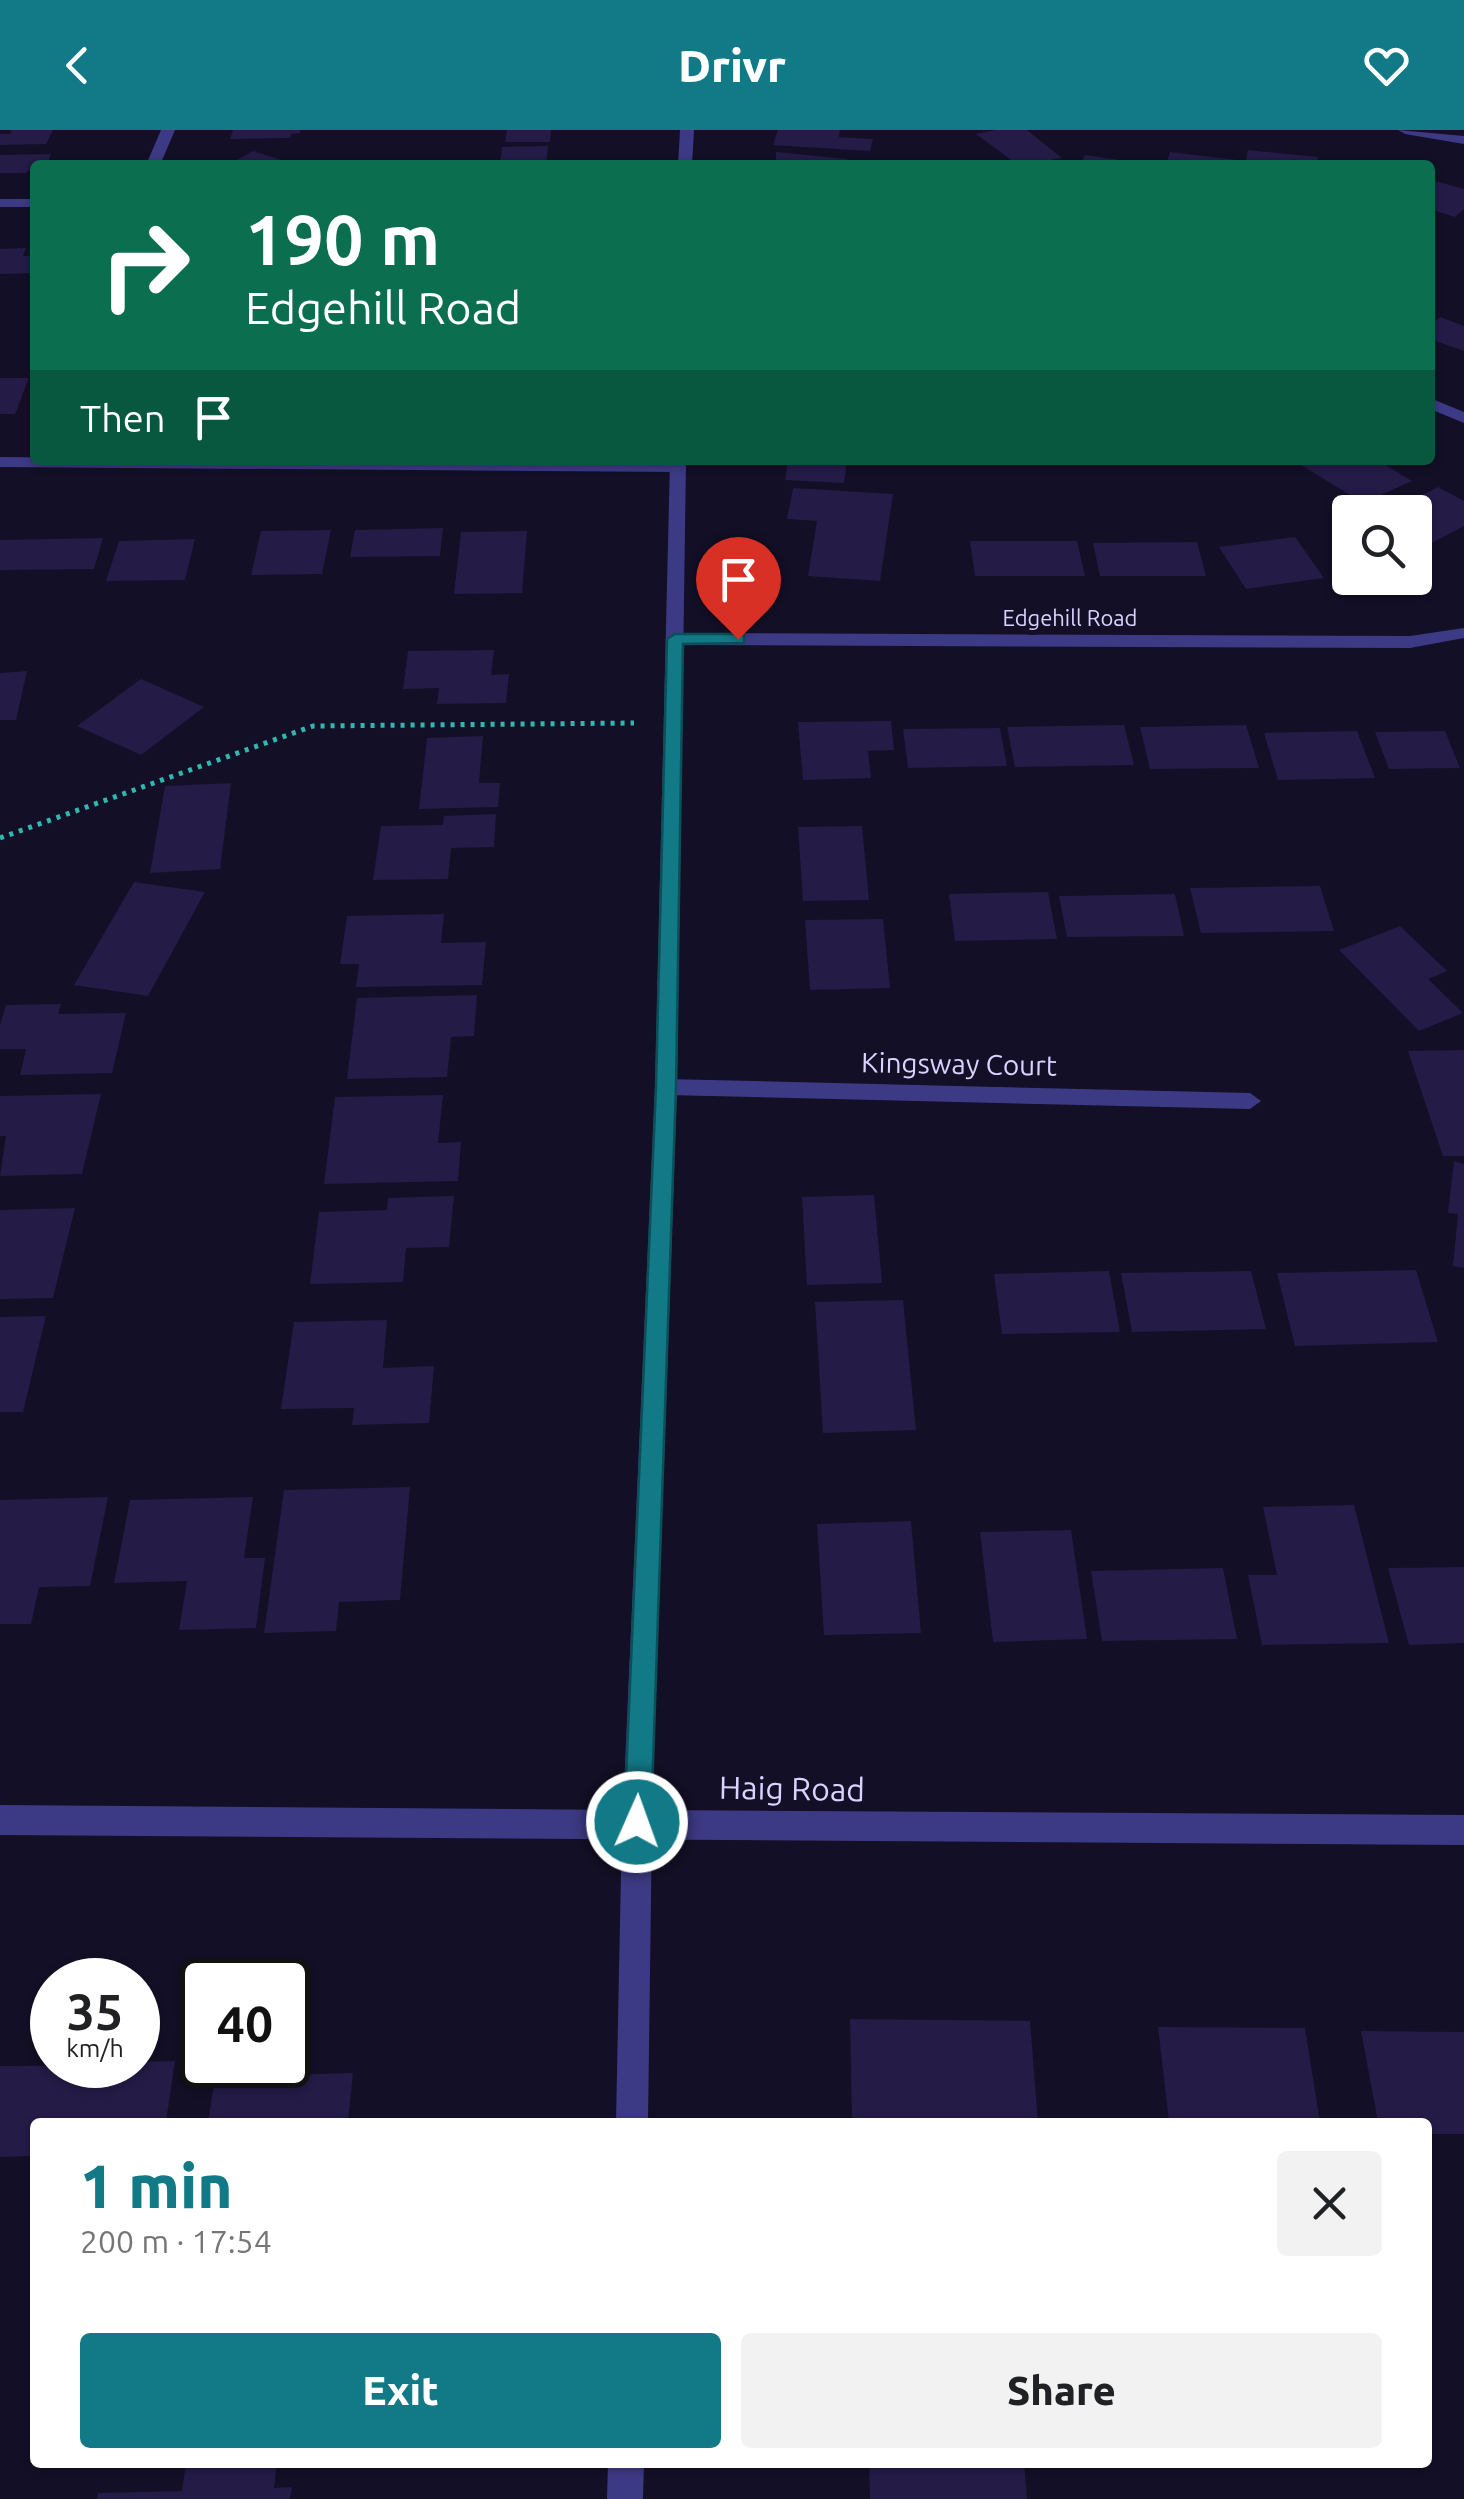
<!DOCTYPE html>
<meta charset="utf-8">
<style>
:root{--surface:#fff;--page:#f2f2f2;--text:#202124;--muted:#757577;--accent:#127987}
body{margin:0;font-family:Ubuntu,sans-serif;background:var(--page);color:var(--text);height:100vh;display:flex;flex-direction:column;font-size:38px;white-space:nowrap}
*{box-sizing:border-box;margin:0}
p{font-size:32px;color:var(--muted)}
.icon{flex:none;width:55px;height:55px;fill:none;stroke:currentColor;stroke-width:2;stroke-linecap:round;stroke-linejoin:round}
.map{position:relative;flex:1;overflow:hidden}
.side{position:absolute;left:30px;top:1988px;width:1402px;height:350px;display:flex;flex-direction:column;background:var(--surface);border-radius:10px;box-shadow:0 2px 8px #0004}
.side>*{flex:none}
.hud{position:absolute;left:30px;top:30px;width:1405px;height:305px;border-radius:10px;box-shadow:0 2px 8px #0004;background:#0b6e4f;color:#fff;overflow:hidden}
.fabs{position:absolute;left:1332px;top:365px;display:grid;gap:20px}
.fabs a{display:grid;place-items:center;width:100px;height:100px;border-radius:10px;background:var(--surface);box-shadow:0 2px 8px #0004;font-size:50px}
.speed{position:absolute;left:30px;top:1828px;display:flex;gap:20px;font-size:50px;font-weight:700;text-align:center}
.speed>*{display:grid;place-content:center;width:130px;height:130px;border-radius:50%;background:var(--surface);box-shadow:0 2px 8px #0004;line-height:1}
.speed small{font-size:25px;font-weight:400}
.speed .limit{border:5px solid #111;border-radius:15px;background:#fff;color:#111}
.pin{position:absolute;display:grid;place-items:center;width:85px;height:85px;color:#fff;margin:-102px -42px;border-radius:50% 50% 50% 0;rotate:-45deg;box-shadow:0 0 10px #0007}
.pin .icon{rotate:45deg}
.me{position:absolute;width:110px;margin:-55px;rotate:2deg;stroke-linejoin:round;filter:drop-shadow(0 0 8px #0008)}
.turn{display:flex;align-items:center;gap:35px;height:210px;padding:0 50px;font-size:45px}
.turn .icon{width:130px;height:130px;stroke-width:2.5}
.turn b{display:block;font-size:70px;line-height:85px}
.then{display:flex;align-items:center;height:95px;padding:0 50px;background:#0003;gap:20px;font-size:38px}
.round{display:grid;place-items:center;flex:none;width:105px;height:105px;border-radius:10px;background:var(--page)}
.headline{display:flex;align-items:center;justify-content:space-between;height:170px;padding:0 50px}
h1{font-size:60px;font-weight:800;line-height:75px;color:var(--accent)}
.cta{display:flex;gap:20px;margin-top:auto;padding:20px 50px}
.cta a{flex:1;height:115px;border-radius:10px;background:var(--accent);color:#fff;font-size:40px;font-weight:800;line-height:115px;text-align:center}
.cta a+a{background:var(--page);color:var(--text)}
header{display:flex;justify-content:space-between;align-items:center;height:130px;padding:0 50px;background:var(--accent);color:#fff;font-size:45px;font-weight:800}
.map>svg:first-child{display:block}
.building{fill:#241b47}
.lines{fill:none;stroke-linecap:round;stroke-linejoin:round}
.path{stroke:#2fb8b0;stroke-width:5;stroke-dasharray:4 6;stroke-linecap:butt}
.minor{fill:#3d3a85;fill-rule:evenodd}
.tertiary{fill:#3d3a85;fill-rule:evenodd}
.route{fill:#127987;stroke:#0c4f58;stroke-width:2.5}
.labels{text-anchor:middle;stroke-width:10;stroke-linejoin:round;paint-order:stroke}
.far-street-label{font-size:22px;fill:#d9d4ff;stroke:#130f26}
.street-label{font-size:28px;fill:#d9d4ff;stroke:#130f26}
.near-street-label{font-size:32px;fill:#d9d4ff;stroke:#130f26}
</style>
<header><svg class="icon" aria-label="back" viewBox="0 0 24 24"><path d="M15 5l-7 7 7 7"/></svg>Drivr<svg class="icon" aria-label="heart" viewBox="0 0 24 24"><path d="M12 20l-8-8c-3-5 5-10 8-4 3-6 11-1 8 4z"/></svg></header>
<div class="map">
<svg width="1464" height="2369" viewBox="0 0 1464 2369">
<rect width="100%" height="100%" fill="#130f26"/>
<!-- building -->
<path class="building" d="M12,0H53L46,14L0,15V4H10Z
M233,0H300V3L291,4L290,8L230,9Z
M507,0H551L550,12H505Z
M778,0H840L839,7L873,9L870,21L773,15Z
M996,0H1027L1062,28L1018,35L976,4Z
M548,16L546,35H500L502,17Z
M1248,20L1318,27L1317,35H1245Z
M253,21L294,34V35H228Z
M776,22L847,29L848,35H776Z
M1170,22L1237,30L1236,35H1166Z
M51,24L47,35H35L26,43H0V25Z
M1085,25L1140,33V35H1080Z
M1432,50L1464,59V79L1455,87L1430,79Z
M26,118L23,126H35V143L0,144V119Z
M1440,187L1464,196V221L1430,209V195Z
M0,248H29L15,284H0Z
M788,330H847L844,353L785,350Z
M1293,330H1377L1412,351L1363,373Z
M1438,357L1464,371V396L1415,422V382H1389Z
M793,358L893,364L880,451L808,446L817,391L787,389Z
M443,398L440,426L350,427L355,400Z
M331,400L322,444L251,445L261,401Z
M527,401L522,463L454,464L461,402Z
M1295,407L1324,448L1246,459L1219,417Z
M103,408L94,439L0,440V410Z
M195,409L185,450L106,451L119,411Z
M970,411H1077L1085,446H975Z
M1197,412L1206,446H1100L1093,413Z
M494,520L491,545L509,544L506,573L437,574L439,558L403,559L408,521Z
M27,541L16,590H0V543Z
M141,549L204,577L141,625L77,596Z
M891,591L894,620L868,621L871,648L803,650L798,592Z
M1124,595L1134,635L1015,637L1007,597Z
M1246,595L1259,638L1150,639L1140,597Z
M1000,598L1007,636L908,638L903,599Z
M1357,601L1375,648L1278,650L1264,603Z
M1445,601L1460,638L1389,639L1375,602Z
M483,606L479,653H500L498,677L419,679L427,608Z
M231,653L220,739L150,743L165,656Z
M496,684L494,717L451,718L448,749L373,750L381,696L443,695L444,686Z
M862,696L869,770L803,771L798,697Z
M134,752L205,762L148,866L74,855Z
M1320,756L1334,801L1201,803L1190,758Z
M1048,762L1057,809L955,811L949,764Z
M1175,764L1184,806L1067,807L1059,766Z
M444,784L441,813L486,812L482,855L356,857L359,834H340L347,786Z
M883,789L890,858L810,860L805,790Z
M1400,796L1447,841L1428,849L1463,883L1419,901L1339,820Z
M477,865L474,906L451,907L447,947L347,949L357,868Z
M61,874L58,884L126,883L112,943L20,945L26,919H0V895L6,875Z
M1464,920V1026H1443L1408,921Z
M101,964L82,1044L0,1046L6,1006H0V966Z
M443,965L438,1013L461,1012L458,1051L324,1054L335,967Z
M1454,1031L1464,1034V1138L1453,1136L1458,1084L1448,1083Z
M874,1065L882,1153L807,1155L802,1067Z
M454,1066L449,1117L406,1118L403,1152L310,1154L319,1082L387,1080L388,1068Z
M75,1078L53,1168L0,1169V1080Z
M1416,1140L1438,1212L1295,1216L1277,1143Z
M1109,1141L1120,1202L1002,1204L994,1144Z
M1251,1141L1266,1199L1132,1202L1121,1143Z
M903,1170L916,1300L823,1303L815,1172Z
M46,1186L23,1282H0V1187Z
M387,1190L383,1238L434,1236L429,1293L352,1295L354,1278L281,1279L294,1192Z
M410,1357L400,1470L339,1472L336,1501L264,1503L284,1360Z
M108,1367L90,1456L39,1457L31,1494H0V1370Z
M253,1367L244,1428H265L256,1498L179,1500L187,1451L114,1453L130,1370Z
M1354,1375L1389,1513L1262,1515L1248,1445H1277L1263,1377Z
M911,1391L921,1503L824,1505L817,1394Z
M1071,1400L1087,1509L993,1512L980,1402Z
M1464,1437V1513L1409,1515L1388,1438Z
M1223,1438L1237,1509L1102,1511L1091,1441Z
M850,1889L1030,1891L1038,1992H852Z
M1158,1897L1305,1898L1320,1992H1169Z
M1361,1901L1464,1902V2004H1428V1992H1378Z
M175,1931L166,1992H35V2026L0,2027V1936L138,1935V1932Z
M353,1943L348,1992H208L215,1947Z
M186,2332H277L274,2358L292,2357L290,2369H97L98,2363L182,2361Z
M869,2332H1024L1027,2369H870Z"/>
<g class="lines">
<!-- path -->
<path class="path" d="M0,708L313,596L634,593"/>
<!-- minor -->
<path class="minor" d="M161,0H175L160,35H146Z
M1398,0L1464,6V14L1405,4Z
M0,69H35V77H0Z
M1430,268L1464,282V293L1430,279Z
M0,327L678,332L686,337L678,342L0,337Z
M1464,498V508L1410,518L675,515L666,509L675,503L1410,506Z
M666,949L1250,963L1261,971L1250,979L666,965L655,957Z
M637,1677L648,1682L652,1692L648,1992H616L622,1692L626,1682Z
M608,2332H644L643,2369H607Z"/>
<!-- tertiary -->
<path class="tertiary" d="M680,0H694L692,35H678Z
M670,330H686L677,957L652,1680L1464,1685V1715L0,1705V1675L623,1680L655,957Z"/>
</g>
<!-- route -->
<path class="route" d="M738,504L744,505V513L683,514L676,957L651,1692L647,1702L637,1706L628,1702L624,1692L656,957L667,509L675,504Z"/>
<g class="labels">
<!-- far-street labels -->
<g class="far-street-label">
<text x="1070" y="496">Edgehill Road</text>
</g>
<!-- street labels -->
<g class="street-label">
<text transform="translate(959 934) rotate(1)" y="10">Kingsway Court</text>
</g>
<!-- near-street labels -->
<g class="near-street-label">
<text transform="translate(792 1659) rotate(1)" y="11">Haig Road</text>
</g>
</g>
</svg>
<div class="fabs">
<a><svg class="icon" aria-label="search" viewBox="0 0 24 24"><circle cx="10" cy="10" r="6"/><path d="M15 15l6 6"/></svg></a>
</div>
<div class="speed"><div>35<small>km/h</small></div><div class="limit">40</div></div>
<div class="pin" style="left:738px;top:509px;background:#d93025"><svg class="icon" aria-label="arrive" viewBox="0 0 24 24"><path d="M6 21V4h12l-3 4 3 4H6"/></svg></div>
<svg class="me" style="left:637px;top:1692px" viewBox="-20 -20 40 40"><circle r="17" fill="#127987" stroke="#fff" stroke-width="3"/><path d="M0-11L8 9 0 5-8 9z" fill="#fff"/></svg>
<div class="hud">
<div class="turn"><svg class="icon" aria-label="right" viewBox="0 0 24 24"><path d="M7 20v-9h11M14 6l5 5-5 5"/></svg><div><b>190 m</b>Edgehill Road</div></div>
<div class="then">Then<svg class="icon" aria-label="arrive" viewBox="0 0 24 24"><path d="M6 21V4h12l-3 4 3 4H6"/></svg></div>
</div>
<section class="side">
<div class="headline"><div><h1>1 min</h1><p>200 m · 17:54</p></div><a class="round"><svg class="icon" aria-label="close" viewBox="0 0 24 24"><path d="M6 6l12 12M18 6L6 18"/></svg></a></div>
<div class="cta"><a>Exit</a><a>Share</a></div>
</section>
</div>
